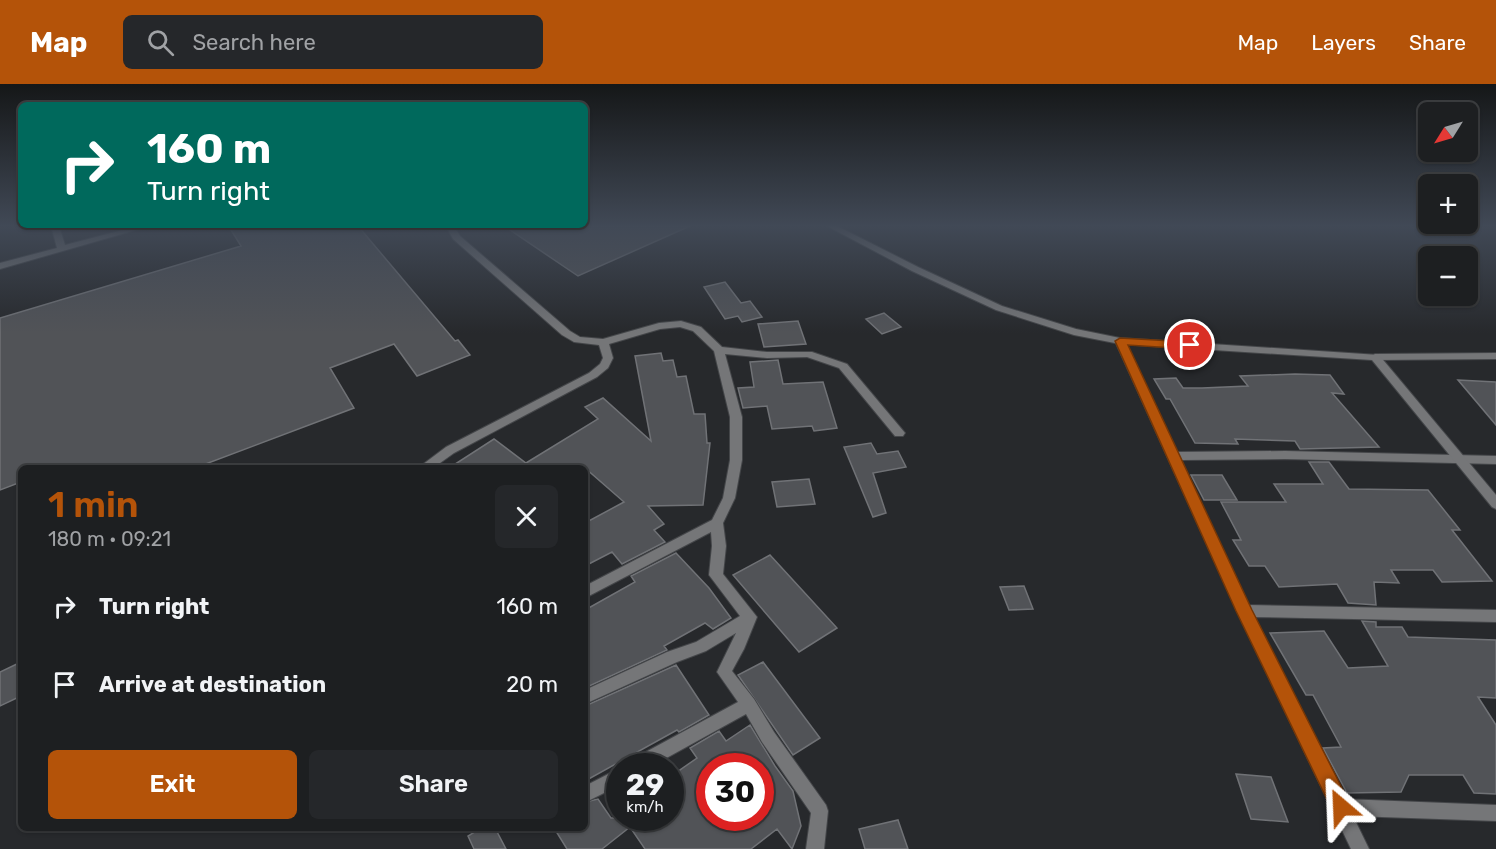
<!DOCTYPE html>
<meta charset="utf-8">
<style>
:root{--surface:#1d1f21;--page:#25272a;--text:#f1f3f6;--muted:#a0a2a5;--line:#3b3d3f;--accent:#b45309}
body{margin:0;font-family:Rubik,sans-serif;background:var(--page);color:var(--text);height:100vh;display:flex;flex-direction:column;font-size:22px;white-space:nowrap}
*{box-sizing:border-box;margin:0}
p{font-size:20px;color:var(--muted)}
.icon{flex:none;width:33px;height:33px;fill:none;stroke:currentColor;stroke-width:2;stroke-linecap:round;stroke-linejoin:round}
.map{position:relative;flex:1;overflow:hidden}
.details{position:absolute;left:18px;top:381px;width:570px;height:366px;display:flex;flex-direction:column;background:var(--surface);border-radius:9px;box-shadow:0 2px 4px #0004,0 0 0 2px var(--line)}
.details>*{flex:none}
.banner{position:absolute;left:18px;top:18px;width:570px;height:126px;border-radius:9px;box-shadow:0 2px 4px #0004,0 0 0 2px var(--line);background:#00695c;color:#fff;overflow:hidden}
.needle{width:39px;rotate:233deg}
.buttons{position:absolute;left:1418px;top:18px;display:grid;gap:12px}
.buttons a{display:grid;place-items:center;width:60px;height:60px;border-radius:9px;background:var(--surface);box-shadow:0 2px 4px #0004,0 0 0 2px var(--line);font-size:30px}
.speed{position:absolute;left:606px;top:669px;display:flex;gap:12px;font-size:30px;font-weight:700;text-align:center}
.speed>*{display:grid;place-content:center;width:78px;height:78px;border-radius:50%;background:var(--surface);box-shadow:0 2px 4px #0004,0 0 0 2px var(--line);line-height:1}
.speed small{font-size:15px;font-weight:400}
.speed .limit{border:9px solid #d22;background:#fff;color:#111}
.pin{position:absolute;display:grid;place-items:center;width:51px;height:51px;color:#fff;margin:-26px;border:3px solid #fff;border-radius:50%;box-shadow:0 2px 6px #0007}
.me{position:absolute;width:66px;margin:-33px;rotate:334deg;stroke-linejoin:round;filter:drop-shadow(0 0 4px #0008)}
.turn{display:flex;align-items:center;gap:21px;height:126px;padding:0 30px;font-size:27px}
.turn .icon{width:78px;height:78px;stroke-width:2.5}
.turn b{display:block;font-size:42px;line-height:51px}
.round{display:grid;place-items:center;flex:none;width:63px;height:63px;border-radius:9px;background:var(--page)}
.overview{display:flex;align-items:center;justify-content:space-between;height:102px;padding:0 30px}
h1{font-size:36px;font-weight:600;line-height:45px;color:var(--accent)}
.action{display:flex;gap:12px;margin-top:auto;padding:12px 30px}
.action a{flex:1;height:69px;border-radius:9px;background:var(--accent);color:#fff;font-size:24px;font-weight:600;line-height:69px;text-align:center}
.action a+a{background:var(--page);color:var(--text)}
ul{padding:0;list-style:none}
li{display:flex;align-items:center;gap:18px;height:78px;padding:0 30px}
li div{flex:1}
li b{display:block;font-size:22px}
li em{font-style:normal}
header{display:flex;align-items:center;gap:36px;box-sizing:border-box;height:84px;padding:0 30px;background:var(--accent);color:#fff}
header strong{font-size:28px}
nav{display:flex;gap:33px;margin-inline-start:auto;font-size:21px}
.search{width:420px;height:54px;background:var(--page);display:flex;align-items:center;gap:15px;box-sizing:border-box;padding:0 21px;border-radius:9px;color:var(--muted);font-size:22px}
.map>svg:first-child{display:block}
.building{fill:#515357;stroke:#707276;stroke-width:1.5;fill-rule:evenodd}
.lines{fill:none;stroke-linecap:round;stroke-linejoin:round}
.minor-casing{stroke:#444649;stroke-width:2}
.tertiary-casing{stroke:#444649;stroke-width:2}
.minor{fill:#757678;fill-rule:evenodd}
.tertiary{fill:#757678;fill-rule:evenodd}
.route{fill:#b45309;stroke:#753606;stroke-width:1.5}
</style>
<header>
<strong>Map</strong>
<div class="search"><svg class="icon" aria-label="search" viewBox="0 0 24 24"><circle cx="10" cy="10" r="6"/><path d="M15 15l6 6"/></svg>Search here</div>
<nav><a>Map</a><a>Layers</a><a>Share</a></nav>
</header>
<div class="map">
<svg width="1496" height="765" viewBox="0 0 1496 765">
<rect width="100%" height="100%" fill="#27292c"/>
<!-- building -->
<path class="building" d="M247,142H358L455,257L458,256L470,271L417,292L394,260L330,284L354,324L195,384H21V398L0,406V234L241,162L231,146Z
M504,142H690L578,192Z
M725,198L741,219L750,217L762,233L742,238L738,232L725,235L704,203Z
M884,229L901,243L882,250L866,235Z
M798,237L806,260L764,263L758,240Z
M661,269L663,277L673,276L677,293L686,292L694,330H705L707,359H710L703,421L648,422L664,440L654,446L665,458L622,480L612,468L585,482V439L624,418L585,384H449L494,355L526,379L598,335L585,323L603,314L651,357L635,272Z
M778,276L783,300L823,298L837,344L814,347L812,342L772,345L767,322L743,324L738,304L754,303L750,278Z
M1295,290L1330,291L1344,310L1332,309L1379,363L1300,365L1295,357L1235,355L1238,360L1195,359L1170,315H1166L1154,295L1176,294L1183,304H1202L1248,302L1240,292Z
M1458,296L1496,298V341Z
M871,359L877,370L898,367L906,383L873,389L886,429L873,433L844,363Z
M1309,378H1329L1349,405L1428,406L1460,446H1452L1492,497L1442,498L1433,486H1391L1399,499L1374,498L1376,521L1348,519L1337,500L1279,503L1265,482H1249L1233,456H1241L1221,418H1286L1274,400H1323Z
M1191,391H1222L1237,416H1204Z
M809,395L815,420L777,423L772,398Z
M676,469L709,504L731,534L713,545L705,539L664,562L667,566L585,604V526L635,498L631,492Z
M770,471L837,544L799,568L733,491Z
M1024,502L1033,525L1009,526L1000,503Z
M1362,537L1376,538V543H1402L1408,553L1496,556V614L1478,613L1496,641V710L1474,709L1463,691H1409L1401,708L1347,709L1323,664L1341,663L1313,611H1306L1270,549L1324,547L1348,584L1388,582Z
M21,578V612L0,622V588Z
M763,578L820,654L793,671L738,591Z
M676,581L709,631L679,648L677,646L585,697V699V622Z
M750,641L775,682L793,707L801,742L792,765L777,745L751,765H645L630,743L602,765H567L554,744H585V718L598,715L611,734H670V693L697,674L690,664L719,647L726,657ZM710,682H760V734H710Z
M1236,690L1271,693L1288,738L1251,735Z
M898,736L908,765H865L859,745Z
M481,744H495L506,765H474L468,752Z"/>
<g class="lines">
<defs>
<path id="minor" d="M51,142H59L65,161L138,142H150L0,185V179L57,164Z
M446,142H454L460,152L570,247L580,253L603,255L659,239L681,237L701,243L722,263L767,268H812L847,280L905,349L903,352H895L839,284L807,273L767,274L725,270L742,333V376L735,414L723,439L726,462L723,490L757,533L744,565L732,587L754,615L774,648L826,721L828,727L824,765H806L811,729L762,658L746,630L652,682H629L631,676L738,618L717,588L736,549L706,567L677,578L585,620V606L667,568L696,558L740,532L709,491L712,462L711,448L585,514V502L712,436L723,414L730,376V333L714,267L693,247L680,243L660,245L609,260L613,274L608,284L597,293L454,369L433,384H418L446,363L589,289L600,280L603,274L599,261L574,258L562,251L453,155Z
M1120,254L1125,257L1177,368L1285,367L1496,372V380L1285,375L1181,376L1248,521L1496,526V538L1254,533L1344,715L1496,721V737L1353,732L1369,765H1351L1237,527L1115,257Z
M1496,269V275L1375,276L1370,273L1375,270Z
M620,684V701L588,717L585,716V702Z"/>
<path id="tertiary" d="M827,142H837L918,183L1002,222L1076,245L1120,254L1379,271L1496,411V425L1492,423L1372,276L1120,260L1074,251L996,226L912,187Z"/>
</defs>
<!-- minor casing -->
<use href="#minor" class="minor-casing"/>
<!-- tertiary casing -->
<use href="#tertiary" class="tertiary-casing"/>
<!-- minor -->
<use href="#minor" class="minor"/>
<!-- tertiary -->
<use href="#tertiary" class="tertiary"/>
</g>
<!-- sky -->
<linearGradient id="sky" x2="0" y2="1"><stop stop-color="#151718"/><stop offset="0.57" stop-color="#414956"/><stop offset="1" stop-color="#414956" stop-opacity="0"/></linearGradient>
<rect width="1496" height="249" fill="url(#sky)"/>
<!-- route -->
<path class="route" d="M1120,254L1190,258L1196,261L1190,265L1128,261L1252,526L1348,716L1351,723L1348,730L1341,732L1334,730L1236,527L1115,257Z"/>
</svg>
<div class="buttons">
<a><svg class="needle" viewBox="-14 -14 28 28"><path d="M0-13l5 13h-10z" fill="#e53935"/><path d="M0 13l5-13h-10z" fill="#a0a2a5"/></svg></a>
<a>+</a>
<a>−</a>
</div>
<div class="speed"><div>29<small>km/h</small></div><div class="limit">30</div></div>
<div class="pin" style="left:1190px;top:261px;background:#d93025"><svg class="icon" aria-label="arrive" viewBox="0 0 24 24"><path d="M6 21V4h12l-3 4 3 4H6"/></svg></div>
<svg class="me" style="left:1341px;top:723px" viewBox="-20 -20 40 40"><path d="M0-17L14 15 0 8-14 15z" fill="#b45309" stroke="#fff" stroke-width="4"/></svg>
<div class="banner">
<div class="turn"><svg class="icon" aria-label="right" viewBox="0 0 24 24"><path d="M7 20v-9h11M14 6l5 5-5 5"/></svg><div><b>160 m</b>Turn right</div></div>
</div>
<section class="details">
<div class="overview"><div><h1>1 min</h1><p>180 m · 09:21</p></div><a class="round"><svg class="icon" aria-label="close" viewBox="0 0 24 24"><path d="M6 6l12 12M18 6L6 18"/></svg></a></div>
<ul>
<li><svg class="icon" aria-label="right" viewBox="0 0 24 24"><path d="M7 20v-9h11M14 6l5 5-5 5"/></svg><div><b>Turn right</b></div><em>160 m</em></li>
<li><svg class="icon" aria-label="arrive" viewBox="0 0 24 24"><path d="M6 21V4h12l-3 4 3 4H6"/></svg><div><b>Arrive at destination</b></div><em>20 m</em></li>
</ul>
<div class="action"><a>Exit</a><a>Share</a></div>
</section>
</div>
